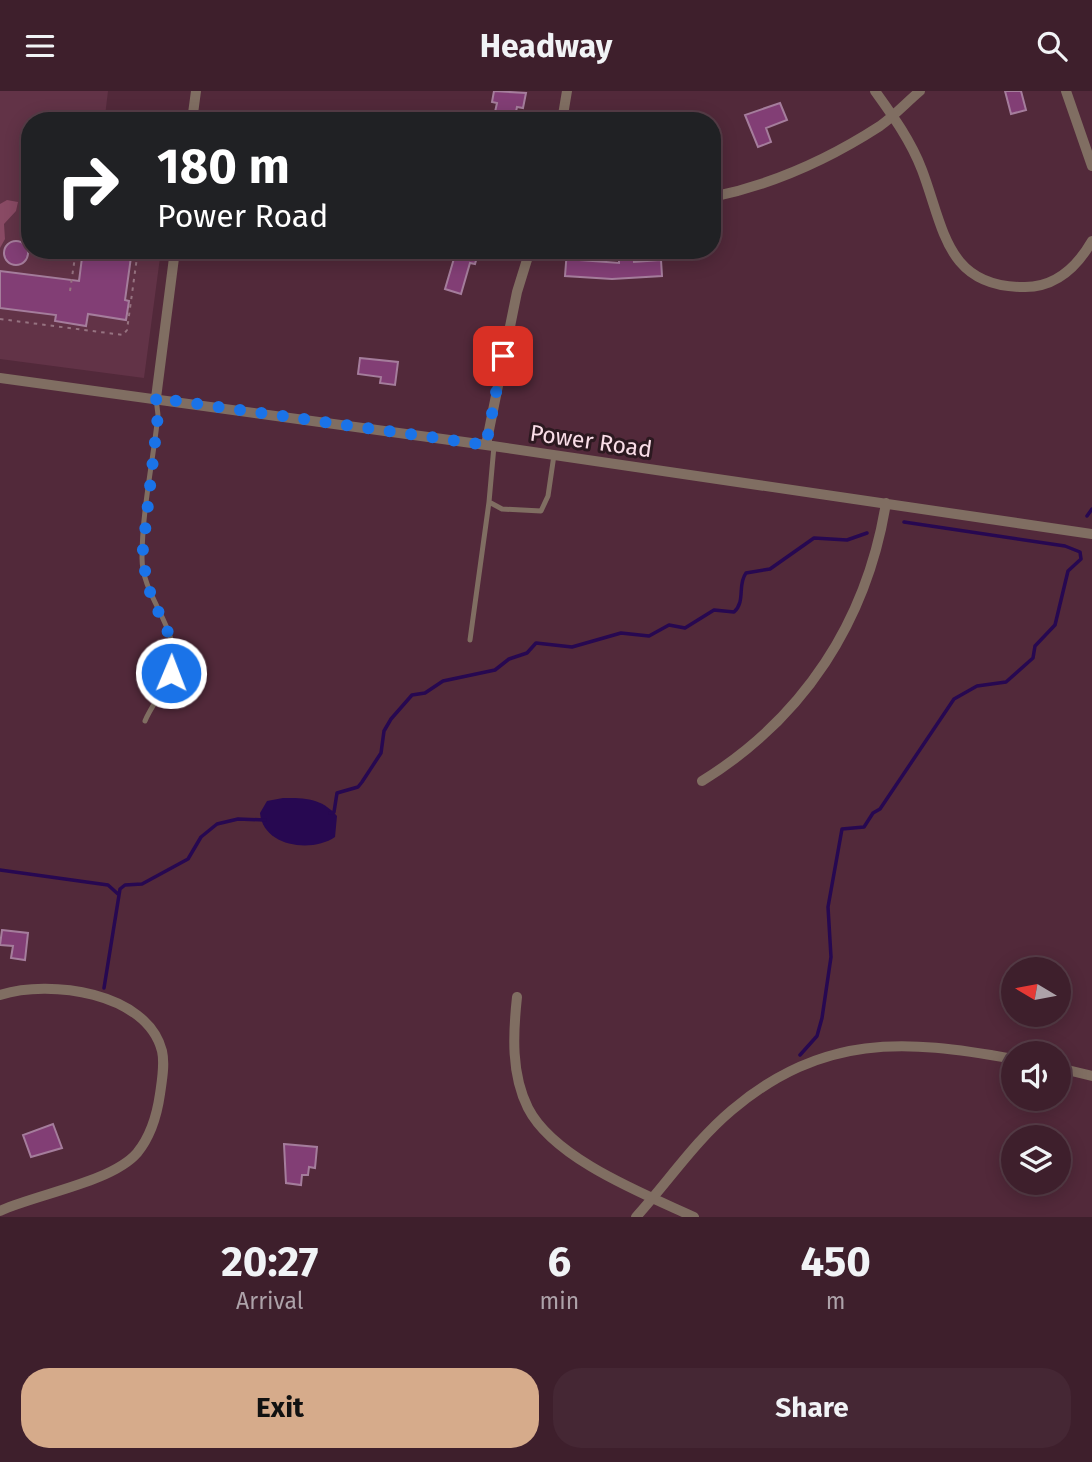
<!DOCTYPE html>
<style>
:root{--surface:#3e1f2c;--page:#452734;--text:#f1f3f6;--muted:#ada2a9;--line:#573d48;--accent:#d6ab8b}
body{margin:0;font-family:"Fira Sans",sans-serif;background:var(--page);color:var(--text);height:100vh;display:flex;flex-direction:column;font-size:26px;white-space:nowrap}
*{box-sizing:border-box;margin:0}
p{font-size:23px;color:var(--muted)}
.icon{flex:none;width:38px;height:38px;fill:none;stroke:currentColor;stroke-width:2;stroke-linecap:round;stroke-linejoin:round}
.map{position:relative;height:1126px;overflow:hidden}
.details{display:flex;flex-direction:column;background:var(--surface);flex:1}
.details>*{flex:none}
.guide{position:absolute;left:21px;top:21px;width:700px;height:147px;border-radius:28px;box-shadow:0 4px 18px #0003,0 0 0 2px var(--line);background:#202124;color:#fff;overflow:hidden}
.needle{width:46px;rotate:280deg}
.tools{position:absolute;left:1001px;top:866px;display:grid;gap:14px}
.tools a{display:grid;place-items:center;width:70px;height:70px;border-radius:50%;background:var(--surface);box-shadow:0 4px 18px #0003,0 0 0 2px var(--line);font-size:35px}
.pin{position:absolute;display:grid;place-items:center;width:60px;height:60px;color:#fff;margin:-30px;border-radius:14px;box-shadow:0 4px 10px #0006}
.me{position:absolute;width:77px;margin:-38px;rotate:1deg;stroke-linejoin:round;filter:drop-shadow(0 0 5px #0008)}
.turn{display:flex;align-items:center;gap:24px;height:147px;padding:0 21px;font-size:32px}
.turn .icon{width:91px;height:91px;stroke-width:2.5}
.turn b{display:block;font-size:49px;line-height:60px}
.eta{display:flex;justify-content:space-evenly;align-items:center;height:119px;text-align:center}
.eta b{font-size:42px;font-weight:700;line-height:49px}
.action{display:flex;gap:14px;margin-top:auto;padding:14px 21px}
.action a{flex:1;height:80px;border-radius:28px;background:var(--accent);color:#111;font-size:28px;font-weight:700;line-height:80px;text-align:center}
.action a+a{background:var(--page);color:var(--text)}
header{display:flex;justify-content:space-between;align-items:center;height:91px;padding:0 21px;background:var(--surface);font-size:32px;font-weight:700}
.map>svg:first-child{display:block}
.built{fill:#623347}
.green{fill:#894a64}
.water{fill:#270851}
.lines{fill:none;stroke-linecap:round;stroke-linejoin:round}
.stream{stroke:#270851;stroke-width:3.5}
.building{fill:#823e75;stroke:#a57d9c;stroke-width:2}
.path{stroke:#967381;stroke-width:2;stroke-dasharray:3.5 5;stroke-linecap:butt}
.lane{stroke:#806e62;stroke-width:5}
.street{stroke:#806e62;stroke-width:10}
.route{stroke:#1a73e8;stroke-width:12;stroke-dasharray:0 21.6}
.labels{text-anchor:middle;stroke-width:6;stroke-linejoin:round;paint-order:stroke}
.street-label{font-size:23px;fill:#f9dde7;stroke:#2c1920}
</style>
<header><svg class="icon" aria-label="menu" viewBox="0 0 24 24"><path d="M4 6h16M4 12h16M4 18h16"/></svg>Headway<svg class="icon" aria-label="search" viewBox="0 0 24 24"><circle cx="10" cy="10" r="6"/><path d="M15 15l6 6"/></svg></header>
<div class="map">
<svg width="1092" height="1126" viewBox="0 0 1092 1126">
<rect width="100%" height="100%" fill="#52293a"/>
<!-- built -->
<path class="built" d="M0,0H108L105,25L138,30H30V159H161L144,287L0,268Z"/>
<!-- green -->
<path class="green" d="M7,109L18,111L16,120L4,133L5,148L0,157V113Z"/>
<!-- water -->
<path class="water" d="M283,707C306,707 321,707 337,725L335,746C312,762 263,756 260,722L267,710Z"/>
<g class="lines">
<!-- stream -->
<path class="stream" d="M1087,425L1092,418
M330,722L334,721L337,702L358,696L362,691L381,662L384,640L391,628L412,604L425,602L443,590L495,579L509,568L527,562L536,552L572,556L621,542L649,545L669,534L685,537L714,519L734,521C746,510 737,494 746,482L770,478L814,447L847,449L867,442
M0,779L108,794L118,803
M104,897L120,798L125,794L142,793L188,768L201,746L217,733L238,728L265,729
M800,964L817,945L822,927L831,866L828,816L842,738L864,736L873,722L880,718L954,608L977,595L1006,591L1033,567L1035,555L1055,534L1068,480L1081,468L1080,461L1065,455L904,431"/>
</g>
<!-- building -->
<path class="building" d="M494,0L526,2L523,17L517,16L514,30H493L497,12L492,11Z
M1005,0H1021L1026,19L1011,23Z
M780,12L787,29L766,37L771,51L758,56L745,24Z
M4 162a12 12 0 1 1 24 0a12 12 0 1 1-24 0Z
M83,159H132L125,209L129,210L126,229L88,223L86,235L55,230L56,224L0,217V180L79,190Z
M463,159H479L475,173L470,172L461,203L445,198L455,164L461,166Z
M567,159L581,160L580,169L619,172V159H633L634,171L661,169L662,185L612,188L565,185Z
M360,267L398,271L395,294L380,292L381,286L358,283Z
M2,839L28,842L25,869L11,867L13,855L0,854Z
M53,1033L62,1057L31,1066L23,1044Z
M284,1053L317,1056L315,1077L309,1076L308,1084H302L301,1094L286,1092Z"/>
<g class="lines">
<!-- path -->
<path class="path" d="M70,200L76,159
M0,228L123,244L127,239L138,159"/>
<!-- lane -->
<path class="lane" d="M494,355L489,411L502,418L541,420L548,405L554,364
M470,549L489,411
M145,630C152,613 167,597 172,579C182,539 142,507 142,467C142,420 153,371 158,324L156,307"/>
<!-- street -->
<path class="street" d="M875,0C893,25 911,50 922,79C944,137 946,197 1025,196C1056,196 1077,176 1092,150
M1066,0L1092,75
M192,30L196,0
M562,30L567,0
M712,106C771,94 829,68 880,35C894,25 907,11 920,0
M0,287L486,354L1092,443
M156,307L175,159
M486,354L517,201L530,159
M702,690C804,627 867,530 886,412
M0,904C49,888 147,901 162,960C165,973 162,989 160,1003C157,1024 151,1045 137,1062C112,1091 37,1103 0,1120
M517,906C513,943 511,983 528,1017C554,1068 644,1103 694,1126
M1059,977L1092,985
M636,1126C668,1091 695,1050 732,1019C822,943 904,948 1013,968"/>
</g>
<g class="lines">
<!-- route -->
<path class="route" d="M171,582L174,554L151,505L142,467L158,324L156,307L486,354L503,265"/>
</g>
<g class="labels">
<!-- street labels -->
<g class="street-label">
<text transform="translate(591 350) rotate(8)" y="8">Power Road</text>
</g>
</g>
</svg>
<div class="tools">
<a><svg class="needle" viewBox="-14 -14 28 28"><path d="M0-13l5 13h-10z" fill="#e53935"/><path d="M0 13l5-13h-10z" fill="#ada2a9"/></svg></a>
<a><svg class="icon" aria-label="sound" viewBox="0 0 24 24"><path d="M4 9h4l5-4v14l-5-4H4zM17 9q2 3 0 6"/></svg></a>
<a><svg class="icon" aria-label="layers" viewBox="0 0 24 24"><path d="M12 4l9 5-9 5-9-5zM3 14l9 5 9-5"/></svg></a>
</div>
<div class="pin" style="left:503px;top:265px;background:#d93025"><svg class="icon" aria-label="arrive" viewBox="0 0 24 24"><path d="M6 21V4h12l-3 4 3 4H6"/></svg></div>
<svg class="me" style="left:171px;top:582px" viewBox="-20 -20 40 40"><circle r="17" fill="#1a73e8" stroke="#fff" stroke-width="3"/><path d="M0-11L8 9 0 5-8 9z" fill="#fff"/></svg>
<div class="guide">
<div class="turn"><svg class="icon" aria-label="right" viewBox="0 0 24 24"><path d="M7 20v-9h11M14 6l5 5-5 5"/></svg><div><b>180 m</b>Power Road</div></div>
</div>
</div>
<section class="details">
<div class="eta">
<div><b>20:27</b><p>Arrival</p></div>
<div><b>6</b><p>min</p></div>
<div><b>450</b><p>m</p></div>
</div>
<div class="action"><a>Exit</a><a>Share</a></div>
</section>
